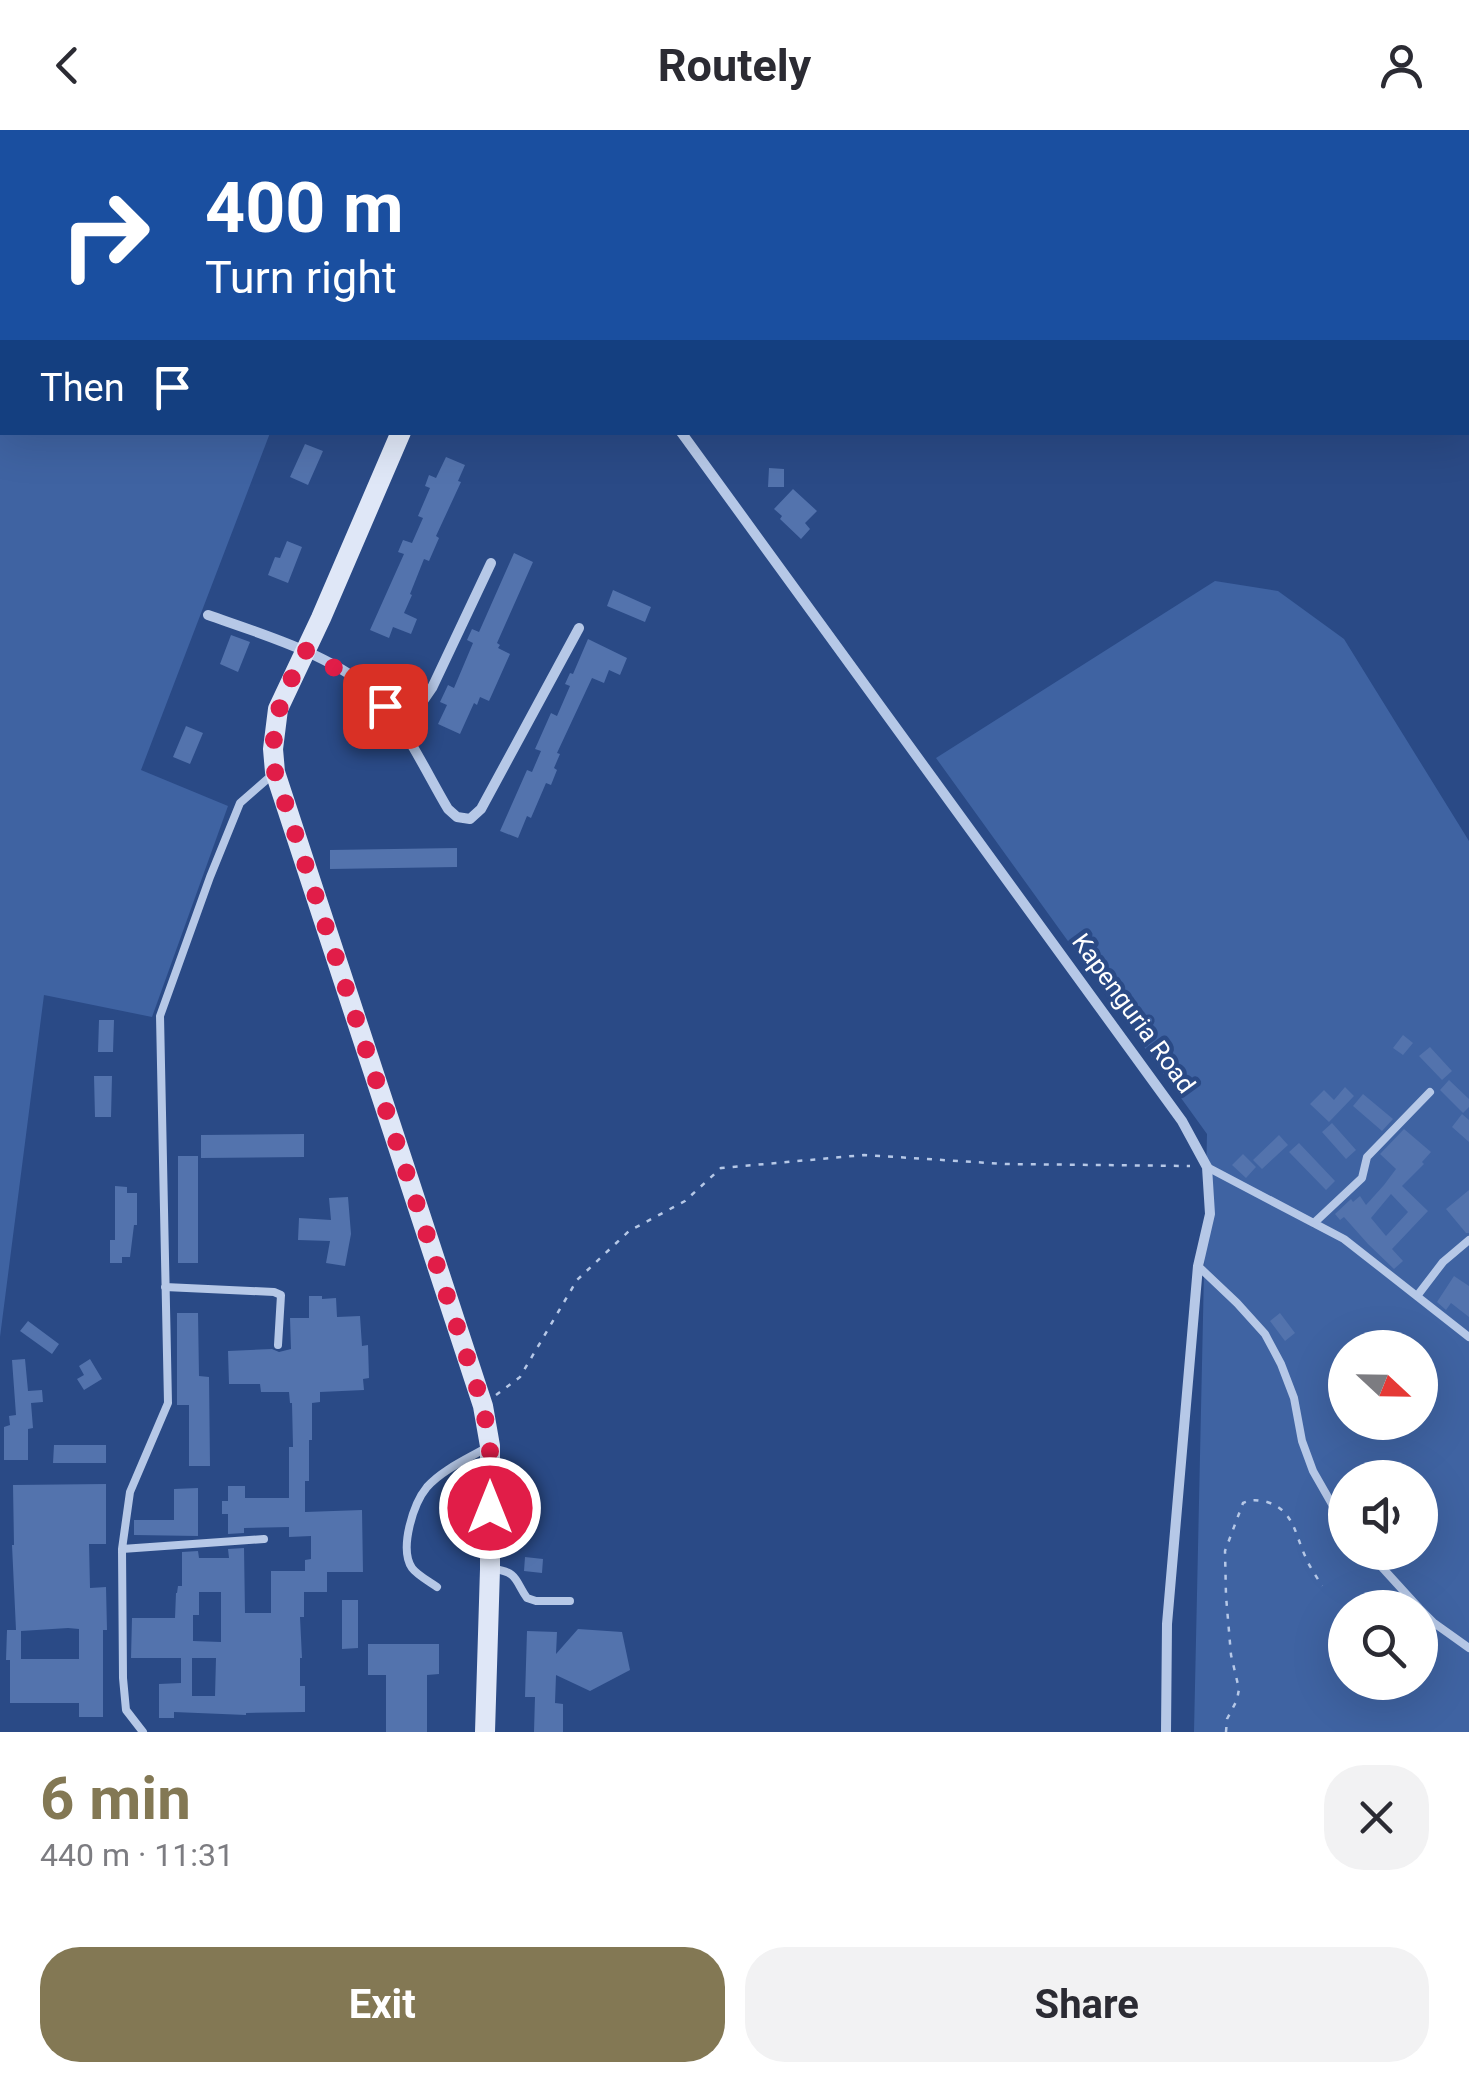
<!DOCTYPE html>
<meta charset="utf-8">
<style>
:root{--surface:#fff;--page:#f2f2f3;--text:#2b2b33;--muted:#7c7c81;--accent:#837854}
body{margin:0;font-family:Roboto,sans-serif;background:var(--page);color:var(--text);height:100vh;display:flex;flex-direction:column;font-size:38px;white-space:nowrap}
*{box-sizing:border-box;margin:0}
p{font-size:32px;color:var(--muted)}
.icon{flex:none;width:55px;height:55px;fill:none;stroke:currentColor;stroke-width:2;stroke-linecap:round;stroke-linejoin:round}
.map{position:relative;height:1602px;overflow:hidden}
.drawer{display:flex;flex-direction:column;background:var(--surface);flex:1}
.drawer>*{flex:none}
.top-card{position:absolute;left:0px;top:0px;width:1470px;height:305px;box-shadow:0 10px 40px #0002;background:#1a4fa0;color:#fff;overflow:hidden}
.needle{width:65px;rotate:112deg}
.buttons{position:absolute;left:1328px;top:1200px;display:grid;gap:20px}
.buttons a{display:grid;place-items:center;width:110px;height:110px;border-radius:50%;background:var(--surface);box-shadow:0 10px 40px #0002;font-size:50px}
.pin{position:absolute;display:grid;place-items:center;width:85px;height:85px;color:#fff;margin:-42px;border-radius:20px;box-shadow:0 5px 15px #0006}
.me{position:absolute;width:110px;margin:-55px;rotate:0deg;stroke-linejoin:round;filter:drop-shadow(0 0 8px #0008)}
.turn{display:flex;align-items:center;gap:35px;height:210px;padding:0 40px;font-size:45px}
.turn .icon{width:130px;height:130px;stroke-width:2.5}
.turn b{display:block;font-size:70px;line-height:85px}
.then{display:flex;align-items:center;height:95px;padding:0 40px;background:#0003;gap:20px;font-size:38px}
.round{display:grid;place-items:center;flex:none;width:105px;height:105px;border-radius:40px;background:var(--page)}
.head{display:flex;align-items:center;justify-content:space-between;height:170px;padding:0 40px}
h1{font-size:60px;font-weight:700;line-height:75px;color:var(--accent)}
.action{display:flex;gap:20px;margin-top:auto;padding:20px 40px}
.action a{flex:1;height:115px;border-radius:40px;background:var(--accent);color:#fff;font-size:40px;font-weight:700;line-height:115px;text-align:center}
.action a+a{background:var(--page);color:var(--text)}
header{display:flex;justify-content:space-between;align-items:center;height:130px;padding:0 40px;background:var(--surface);font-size:45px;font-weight:700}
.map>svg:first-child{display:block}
.green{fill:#3f63a2;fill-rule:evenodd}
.building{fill:#5373ad;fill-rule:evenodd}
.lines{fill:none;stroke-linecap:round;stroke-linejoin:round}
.path{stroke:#b6c8e7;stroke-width:2.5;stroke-dasharray:5 8;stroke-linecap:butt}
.lane{stroke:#b6c8e7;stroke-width:8}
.street{stroke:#b6c8e7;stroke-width:10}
.secondary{stroke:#dfe7f7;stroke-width:20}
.route{stroke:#e11d48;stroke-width:18;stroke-dasharray:0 32.4}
.labels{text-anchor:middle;stroke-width:9;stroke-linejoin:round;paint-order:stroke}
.street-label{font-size:25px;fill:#fff;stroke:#2a4a86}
</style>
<header><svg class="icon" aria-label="back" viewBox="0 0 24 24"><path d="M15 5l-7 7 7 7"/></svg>Routely<svg class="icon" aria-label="person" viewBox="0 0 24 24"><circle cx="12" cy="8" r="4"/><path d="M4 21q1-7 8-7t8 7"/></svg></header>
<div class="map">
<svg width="1469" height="1602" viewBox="0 0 1469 1602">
<rect width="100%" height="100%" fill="#2a4a86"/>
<!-- green -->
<path class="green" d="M0,0H309L313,2H2V302L270,303L141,640L228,676L152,887L44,865L0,1207Z
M1215,451L1278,461L1344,509L1469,711V1602H1194L1207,1004L936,628ZM1345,1218H1420V1292H1345ZM1345,1348H1420V1422H1345ZM1345,1478H1420V1552H1345Z"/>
<!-- building -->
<path class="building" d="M305,314L323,321L308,355L290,347Z
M446,327L465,335L458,351L461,352L436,406L439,408L429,431L424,429L410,464L412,465L404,483L417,489L411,504L393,497L389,508L370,500L404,424L398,422L403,410L412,413L423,388L418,386L430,358L425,356L429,345L436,348Z
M769,338L784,339V357H768Z
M793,359L817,381L805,393L810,399L801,409L780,389L782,386L774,379Z
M287,411L302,417L288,453L268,445L275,427L280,428Z
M514,423L533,432L497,513L500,515L498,518L510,524L489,571L480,567L477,575L474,573L460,604L438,594L447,575L440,572L448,555L454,558L473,513L467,510L472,499L479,502Z
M613,460L651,477L645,492L607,476Z
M231,505L250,512L238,542L220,534Z
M588,509L627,528L620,545L609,540L604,553L592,548L557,623L560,624L554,638L557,640L551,655L546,653L531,688L527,686L518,708L500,701L527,640L532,642L541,621L535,619L551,583L557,586L570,556L565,554L570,543L573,544Z
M186,596L203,603L190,634L173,627Z
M457,718V737L330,739V720Z
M99,890H114L113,922H98Z
M1403,905L1413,913L1403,925L1393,918Z
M1430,917L1452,941L1442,950L1419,926Z
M94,946H112L111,987H95Z
M1449,950L1469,969V977L1463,983L1440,960Z
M1345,957L1354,966L1329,992L1310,974L1324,960L1334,970Z
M1363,964L1393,989L1382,1001L1353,976Z
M1462,984L1469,990V1012L1452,997Z
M1332,993L1356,1020L1346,1029L1322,1002Z
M1404,999L1431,1022L1422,1032L1424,1034L1402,1056L1428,1081L1392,1119L1403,1131L1394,1139L1368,1114L1344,1087L1340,1090L1335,1084L1351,1069L1353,1072L1360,1066L1366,1075L1384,1055L1396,1039L1380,1024ZM1391,1064L1408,1082L1386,1106L1371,1088Z
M304,1004V1027L201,1028V1005Z
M1279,1005L1288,1015L1262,1039L1253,1030Z
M1299,1013L1335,1051L1326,1060L1289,1022Z
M1243,1024L1256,1037L1246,1048L1232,1035Z
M178,1026H198V1133H178Z
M115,1056L127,1057V1063H137V1095H134L130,1127H122V1133H110V1110H115Z
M1469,1060V1103H1466L1446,1079Z
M348,1067L351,1104L345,1136L326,1133L330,1111L298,1110L299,1088L331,1090L329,1068Z
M1454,1146L1469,1156V1187L1451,1173L1446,1180L1437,1172Z
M309,1166H322V1169L336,1168L337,1187L360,1186L362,1216L368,1215L369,1248L363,1249L364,1260L320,1262V1272L312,1273V1310H309V1351H305V1382L362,1380L363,1442H327V1462H304V1487H300L302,1528H300V1556H305V1582L246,1583V1585L174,1582V1588H159V1554L181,1553V1528H131L132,1488H175L176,1463H177L178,1456H182V1422L198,1421L199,1428H229L228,1419L244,1418L245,1483H271V1441H305V1430L311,1429V1406L289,1407V1397L244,1398V1403L228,1404V1384H222V1371H228V1356H245V1368H289V1317H293L292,1273H290L289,1262H261L260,1254H229L228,1221L272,1219L279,1222L291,1219L290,1188H309ZM199,1462H221V1512L193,1511V1485H199ZM192,1528H216L215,1566H192Z
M177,1183H198L199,1246L209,1247L210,1336H189V1275H177Z
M1280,1183L1295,1203L1285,1211L1270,1191Z
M28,1191L59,1214L52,1224L20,1201Z
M1381,1201L1394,1218H1359Z
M25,1229L28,1261L42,1260L43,1272L31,1273L33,1298L28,1299V1330H4V1297L10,1295L9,1286L16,1285L12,1230Z
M90,1229L102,1249L84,1260L77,1249L84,1245L79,1236Z
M54,1315H106V1333H53Z
M106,1354V1414H89L90,1458L106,1457L107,1500H103V1587H79V1573H10V1530H6L7,1500H16L12,1415H14L13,1355ZM68,1498L79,1499V1529H21V1501Z
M198,1358V1406L134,1405V1390H174V1359Z
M525,1427L543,1429L542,1443L524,1441Z
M342,1470H358V1518L342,1519Z
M578,1499L622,1502L630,1540L590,1561L556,1545L555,1573L563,1574V1602H534L535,1567H525L527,1501L557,1502L556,1524Z
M368,1514H439V1544L427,1545V1602H386V1545H368Z"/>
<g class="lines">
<!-- path -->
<path class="path" d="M496,1265L520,1247L577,1150L629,1101L685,1071L721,1038L864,1025L1005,1034L1190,1036
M1226,1602L1227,1589L1237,1570L1239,1559L1231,1525L1226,1466L1225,1421L1243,1373C1252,1369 1257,1370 1267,1372C1294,1380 1295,1405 1306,1428C1310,1438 1317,1447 1322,1456"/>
<!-- lane -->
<path class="lane" d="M1207,1037L1344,1109L1469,1207
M1314,1093L1362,1048L1367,1027L1430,962
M1198,1136L1237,1173L1265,1204L1281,1234L1294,1268L1302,1311L1313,1341L1345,1397
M165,1157L274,1162L281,1165L278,1215
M1417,1166L1443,1132L1469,1110
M122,1419L264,1409
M1368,1422L1419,1478
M494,1439C518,1442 515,1451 527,1468L536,1471H570
M437,1457C430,1452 417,1445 412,1438C399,1419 413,1374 427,1357C442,1340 467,1329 486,1318
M1420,1479L1434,1493L1469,1518
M143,1602L126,1580L123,1548L122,1419L130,1362L168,1273L160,886L210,747L240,673L272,645"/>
<!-- street -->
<path class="street" d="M681,302L1182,991L1207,1037L1210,1084L1198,1136L1167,1494L1166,1602
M208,485C259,503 329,524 371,560C401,587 427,644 448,679L457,687L470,689L481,679L579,498
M399,596L421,574L432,558L491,433"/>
<!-- secondary -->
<path class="secondary" d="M465,0L467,2
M401,302L321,488L278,579L273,619L275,642L483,1276L490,1316V1439L485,1602"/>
</g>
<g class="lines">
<!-- route -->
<path class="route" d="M385,576L371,560L305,520C283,568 269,587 275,642L483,1276L490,1316V1378"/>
</g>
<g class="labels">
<!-- street labels -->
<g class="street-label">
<text transform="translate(1134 883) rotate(54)" y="9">Kapenguria Road</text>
</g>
</g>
</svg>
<div class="buttons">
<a><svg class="needle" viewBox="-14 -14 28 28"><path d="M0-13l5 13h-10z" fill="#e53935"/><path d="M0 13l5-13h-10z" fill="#7c7c81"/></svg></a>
<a><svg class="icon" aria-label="sound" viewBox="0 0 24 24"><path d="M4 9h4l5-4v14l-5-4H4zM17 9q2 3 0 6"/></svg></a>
<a><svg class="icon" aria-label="search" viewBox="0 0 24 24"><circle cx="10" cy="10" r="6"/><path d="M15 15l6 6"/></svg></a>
</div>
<div class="pin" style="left:385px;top:576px;background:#d93025"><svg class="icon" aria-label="arrive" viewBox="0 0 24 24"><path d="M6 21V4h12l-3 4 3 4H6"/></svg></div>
<svg class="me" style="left:490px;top:1378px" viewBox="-20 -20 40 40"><circle r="17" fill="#e11d48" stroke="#fff" stroke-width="3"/><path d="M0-11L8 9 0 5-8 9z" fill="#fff"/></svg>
<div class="top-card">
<div class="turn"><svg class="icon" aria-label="right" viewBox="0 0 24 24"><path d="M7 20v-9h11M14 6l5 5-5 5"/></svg><div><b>400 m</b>Turn right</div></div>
<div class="then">Then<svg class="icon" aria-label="arrive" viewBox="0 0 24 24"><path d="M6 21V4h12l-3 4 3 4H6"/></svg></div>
</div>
</div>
<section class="drawer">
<div class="head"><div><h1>6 min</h1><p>440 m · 11:31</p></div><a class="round"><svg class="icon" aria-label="close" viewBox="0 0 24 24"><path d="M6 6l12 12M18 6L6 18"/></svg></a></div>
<div class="action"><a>Exit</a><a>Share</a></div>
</section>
